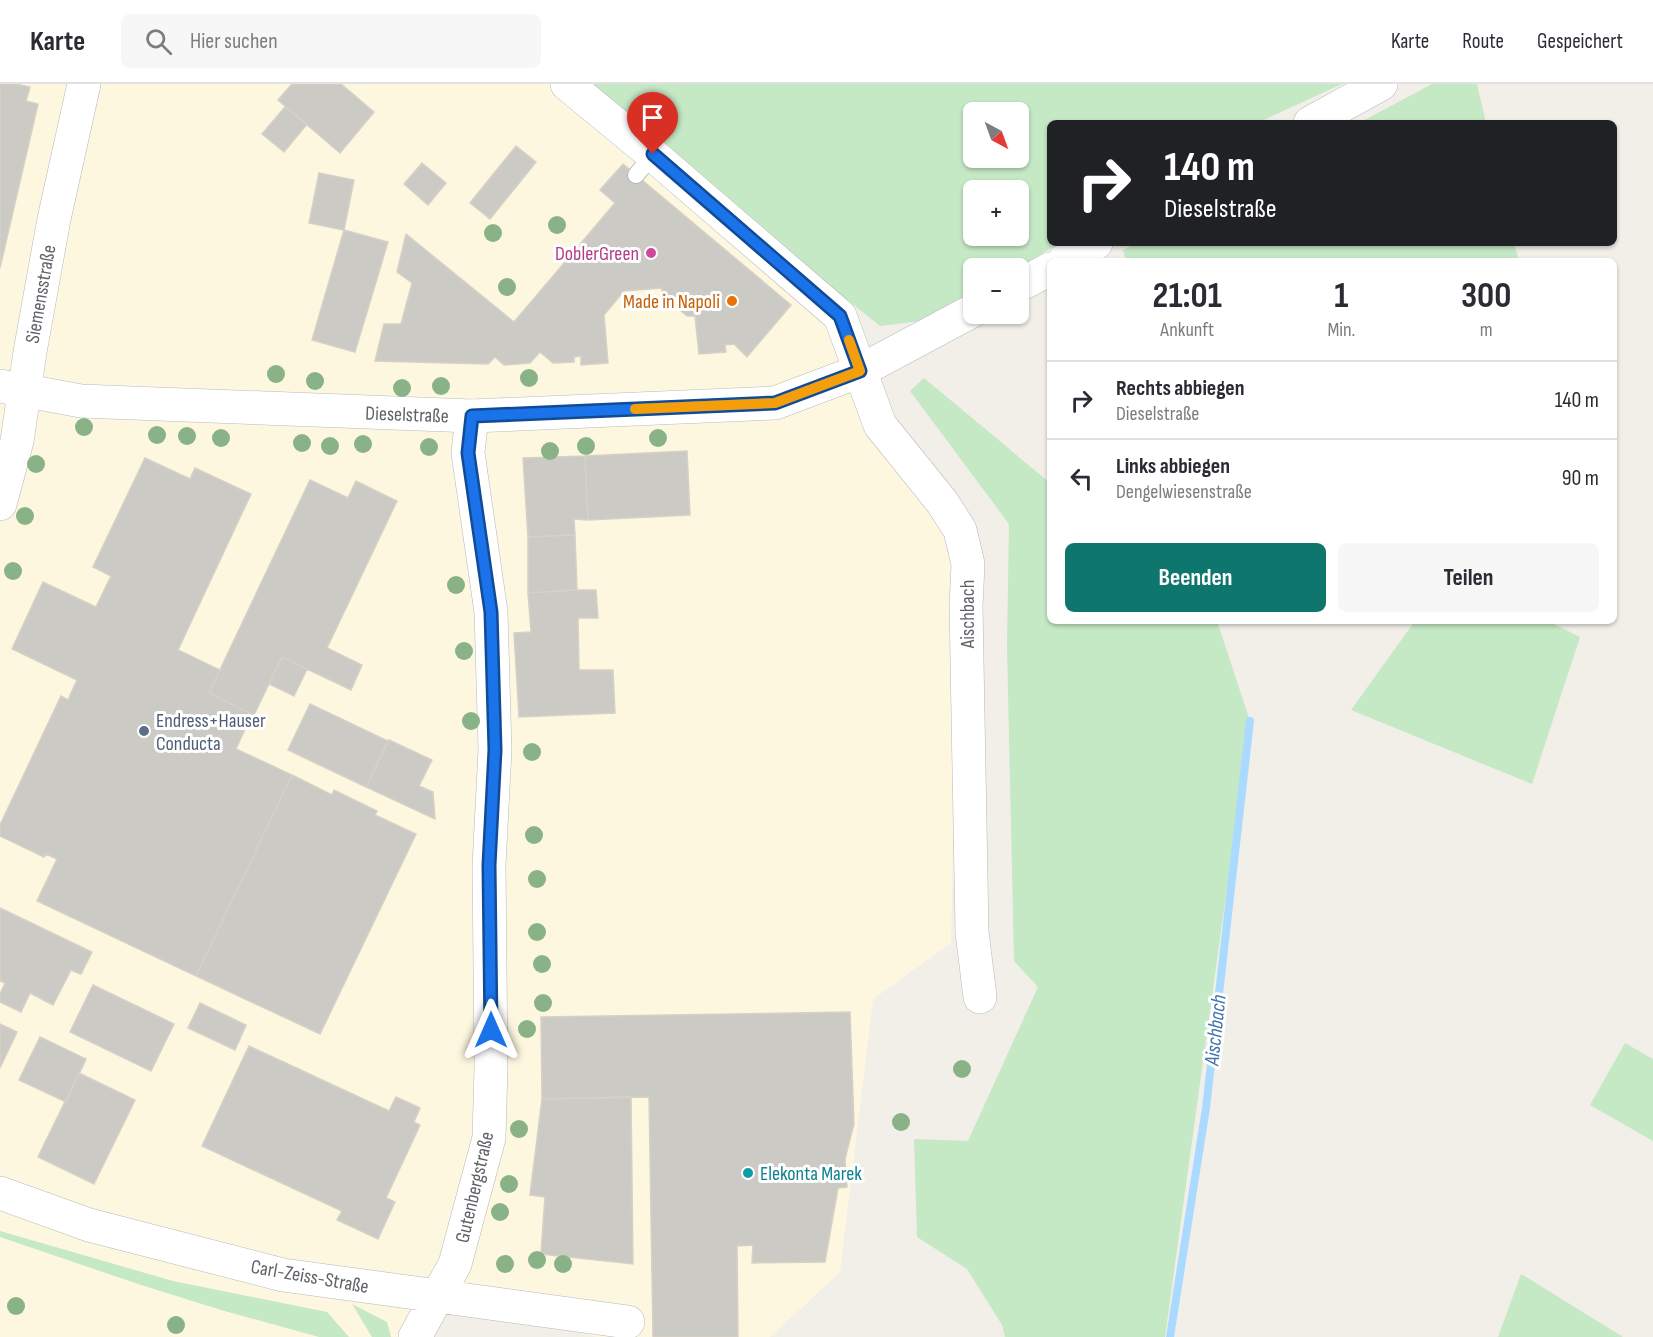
<!DOCTYPE html>
<html lang="de">
<meta charset="utf-8">
<style>
:root{--surface:#fff;--page:#f7f7f7;--text:#2b2b33;--muted:#7c7c81;--line:#e1e1e2;--accent:#0f766e}
body{margin:0;font-family:"Sofia Sans Condensed",sans-serif;background:var(--page);color:var(--text);height:100vh;display:flex;flex-direction:column;font-size:22px;white-space:nowrap}
*{box-sizing:border-box;margin:0}
p{font-size:20px;color:var(--muted)}
.icon{flex:none;width:33px;height:33px;fill:none;stroke:currentColor;stroke-width:2;stroke-linecap:round;stroke-linejoin:round}
.map{position:relative;flex:1;overflow:hidden}
.drawer{position:absolute;left:1047px;top:174px;width:570px;height:366px;display:flex;flex-direction:column;background:var(--surface);border-radius:9px;box-shadow:0 2px 4px #0004}
.drawer>*{flex:none}
.top-card{position:absolute;left:1047px;top:36px;width:570px;height:126px;border-radius:9px;box-shadow:0 2px 4px #0004;background:#202124;color:#fff;overflow:hidden}
.needle{width:39px;rotate:139deg}
.controls{position:absolute;left:963px;top:18px;display:grid;gap:12px}
.controls a{display:grid;place-items:center;width:66px;height:66px;border-radius:9px;background:var(--surface);box-shadow:0 2px 4px #0004;font-size:30px}
.pin{position:absolute;display:grid;place-items:center;width:51px;height:51px;color:#fff;margin:-62px -26px;border-radius:50% 50% 50% 0;rotate:-45deg;box-shadow:0 0 6px #0007}
.pin .icon{rotate:45deg}
.me{position:absolute;width:66px;margin:-33px;rotate:0deg;stroke-linejoin:round;filter:drop-shadow(0 0 4px #0008)}
.turn{display:flex;align-items:center;gap:21px;height:126px;padding:0 18px;font-size:27px}
.turn .icon{width:78px;height:78px;stroke-width:2.5}
.turn b{display:block;font-size:42px;line-height:51px}
.eta{display:flex;justify-content:space-evenly;align-items:center;height:102px;text-align:center}
.eta b{font-size:36px;font-weight:700;line-height:42px}
.button{display:flex;gap:12px;margin-top:auto;padding:12px 18px}
.button a{flex:1;height:69px;border-radius:9px;background:var(--accent);color:#fff;font-size:24px;font-weight:700;line-height:69px;text-align:center}
.button a+a{background:var(--page);color:var(--text)}
ul{padding:0;list-style:none}
li{display:flex;align-items:center;gap:18px;height:78px;padding:0 18px;border-top:2px solid var(--line)}
li div{flex:1}
li b{display:block;font-size:22px}
li em{font-style:normal}
header{display:flex;align-items:center;gap:36px;box-sizing:border-box;height:84px;padding:0 30px;background:var(--surface);border-bottom:2px solid var(--line)}
header strong{font-size:28px}
nav{display:flex;gap:33px;margin-inline-start:auto;font-size:21px}
.search{width:420px;height:54px;background:var(--page);display:flex;align-items:center;gap:15px;box-sizing:border-box;padding:0 21px;border-radius:9px;color:var(--muted);font-size:22px}
.map>svg:first-child{display:block}
.commercial{fill:#fef7e0}
.green{fill:#c5e8c5;fill-rule:evenodd}
.lines{fill:none;stroke-linecap:round;stroke-linejoin:round}
.stream{stroke:#aadaff;stroke-width:8}
.building{fill:#cccac5;stroke:#d6d1c6;stroke-width:1.5}
.lane-casing{stroke:#b5b8bc;stroke-width:18}
.street-casing{stroke:#b5b8bc;stroke-width:34}
.secondary-casing{stroke:#b6babf;stroke-width:34}
.lane{stroke:#fff;stroke-width:16}
.street{stroke:#fff;stroke-width:33}
.secondary{stroke:#fff;stroke-width:33}
.tree{fill:#89b387}
.route-casing{stroke:#114b97;stroke-width:15}
.route{stroke:#1a73e8;stroke-width:10}
.slow{stroke:#f59e0b;stroke-width:10}
.hotel-dot{fill:#d1479c;stroke:#fff;stroke-width:2}
.food-dot{fill:#e8710a;stroke:#fff;stroke-width:2}
.service-dot{fill:#5c6f8a;stroke:#fff;stroke-width:2}
.culture-dot{fill:#0f9aa8;stroke:#fff;stroke-width:2}
.labels{text-anchor:middle;stroke-width:6;stroke-linejoin:round;paint-order:stroke}
.hotel-label{font-size:20px;fill:#b23c85;stroke:#fff;text-anchor:end}
.street-label{font-size:20px;fill:#5f6368;stroke:#fff}
.food-label{font-size:20px;fill:#c56008;stroke:#fff;text-anchor:end}
.service-label{font-size:20px;fill:#4e5e75;stroke:#fff;text-anchor:start}
.culture-label{font-size:20px;fill:#0d838f;stroke:#fff;text-anchor:start}
.water-label{font-size:21px;font-style:italic;fill:#4174aa;stroke:#fff}
</style>
<header>
<strong>Karte</strong>
<div class="search"><svg class="icon" aria-label="search" viewBox="0 0 24 24"><circle cx="10" cy="10" r="6"/><path d="M15 15l6 6"/></svg>Hier suchen</div>
<nav><a>Karte</a><a>Route</a><a>Gespeichert</a></nav>
</header>
<div class="map">
<svg width="1653" height="1253" viewBox="0 0 1653 1253">
<rect width="100%" height="100%" fill="#f1efe8"/>
<!-- commercial -->
<path class="commercial" d="M0,0H584L844,223L956,468L957,581L951,859L873,915L840,1188L770,1253H597L439,1212L406,1253H0Z"/>
<!-- green -->
<path class="green" d="M583,0H1342L1257,39H1050V159H1060L1017,184H974L973,210L929,236L880,242L654,60ZM974,28H1018V74H974ZM974,106H1018V152H974Z
M1432,0H1477L1486,39H1359Z
M1136,159H1514L1519,177H1126L1123,166Z
M924,294L1050,399V537H1217L1250,637L1165,1253H1005L1002,1241L967,1185L917,1153L914,1055L968,1057L1038,903L1014,877L1007,561L1009,440L910,307Z
M1415,537H1548L1580,553L1532,700L1351,626Z
M1625,959L1653,975V1057L1590,1021Z
M0,1147L173,1197L327,1228L349,1253H319L221,1226L141,1201L0,1153Z
M1521,1190L1623,1253H1498Z
M352,1220L387,1238L391,1253H372Z"/>
<g class="lines">
<!-- stream -->
<path class="stream" d="M1170,1253L1206,1024L1250,637"/>
</g>
<!-- building -->
<path class="building" d="M0,0H16L30,3L26,17L38,20L0,184Z
M292,0H341L374,28L340,69L278,16Z
M285,23L307,40L284,68L262,50Z
M516,62L536,78L490,135L470,119Z
M422,79L446,99L428,121L404,100Z
M623,80L791,221L747,273L734,260L725,261L726,268L699,270L695,232H687L662,211V204L624,207L604,231L608,279L581,281V272L574,273V278L553,279L540,268L530,279L504,281L495,273L488,280L375,277L384,240H401L412,199L397,188L406,150L514,238L615,119L600,106Z
M319,89L354,96L344,146L309,139Z
M344,146L388,158L355,268L312,256Z
M687,367L690,431L588,436L585,372Z
M585,372L588,436L574,435L575,451L528,453L523,374Z
M145,374L190,395L195,384L251,410L178,566L220,586L209,609L252,630L236,665L292,691L196,892L37,817L57,775L46,770L44,773L0,752V741L61,612L68,616L77,596L12,565L43,498L96,523L111,492L93,483Z
M310,396L348,414L356,397L397,417L327,564L362,581L351,606L282,573L254,631L209,609Z
M575,451L577,506L528,509V453Z
M577,506H596L598,534H578L579,586H613L615,629L519,633L514,549L531,548L528,509Z
M282,573L307,585L294,612L269,600Z
M310,620L388,657L366,703L288,666Z
M389,656L432,676L419,702L433,708L435,735L366,703Z
M292,691L332,711L334,706L377,727L375,731L416,750L320,950L196,892Z
M0,824L92,868L81,890L71,886L53,921L30,909L21,928L0,918V910L5,899L0,897Z
M93,901L174,940L151,987L70,948Z
M200,919L246,941L235,966L188,944Z
M850,928L854,1040L845,1075L847,1103L838,1104L825,1178L752,1179L753,1161L737,1162L738,1253H653L649,1013L542,1015L541,933Z
M0,940L17,948L0,984Z
M40,953L86,975L66,1018L19,996Z
M249,962L389,1027L396,1013L420,1024L414,1038L420,1041L386,1114L395,1118L378,1155L337,1136L342,1127L202,1062Z
M79,989L135,1016L94,1100L38,1073Z
M631,1013L633,1180L541,1170L545,1113L530,1111L542,1015Z"/>
<g class="lines">
<defs>
<path id="lane" d="M636,91L653,71"/>
<path id="street" d="M567,0L653,71L840,232L880,341L942,418L960,446L968,480L966,522L972,848L980,913
M0,420L17,357L30,268L54,135L84,0
M0,1109L89,1141L283,1191L628,1238
M415,1253L455,1180L489,1054L491,984L489,781L495,666L491,528L468,369L472,332"/>
<path id="secondary" d="M1310,39L1381,0
M1064,177L1096,159
M1018,202L1050,185
M0,302L81,317L472,332L775,319L860,287L974,226"/>
</defs>
<!-- lane casing -->
<use href="#lane" class="lane-casing"/>
<!-- street casing -->
<use href="#street" class="street-casing"/>
<!-- secondary casing -->
<use href="#secondary" class="secondary-casing"/>
<!-- lane -->
<use href="#lane" class="lane"/>
<!-- street -->
<use href="#street" class="street"/>
<!-- secondary -->
<use href="#secondary" class="secondary"/>
</g>
<!-- trees -->
<g class="tree">
<circle cx="557" cy="141" r="9"/>
<circle cx="493" cy="149" r="9"/>
<circle cx="507" cy="203" r="9"/>
<circle cx="276" cy="290" r="9"/>
<circle cx="529" cy="294" r="9"/>
<circle cx="315" cy="297" r="9"/>
<circle cx="441" cy="302" r="9"/>
<circle cx="402" cy="304" r="9"/>
<circle cx="84" cy="343" r="9"/>
<circle cx="157" cy="351" r="9"/>
<circle cx="187" cy="352" r="9"/>
<circle cx="221" cy="354" r="9"/>
<circle cx="658" cy="354" r="9"/>
<circle cx="302" cy="359" r="9"/>
<circle cx="363" cy="360" r="9"/>
<circle cx="330" cy="362" r="9"/>
<circle cx="586" cy="362" r="9"/>
<circle cx="429" cy="363" r="9"/>
<circle cx="550" cy="367" r="9"/>
<circle cx="36" cy="380" r="9"/>
<circle cx="25" cy="432" r="9"/>
<circle cx="13" cy="487" r="9"/>
<circle cx="456" cy="501" r="9"/>
<circle cx="464" cy="567" r="9"/>
<circle cx="471" cy="637" r="9"/>
<circle cx="532" cy="668" r="9"/>
<circle cx="534" cy="751" r="9"/>
<circle cx="537" cy="795" r="9"/>
<circle cx="537" cy="848" r="9"/>
<circle cx="542" cy="880" r="9"/>
<circle cx="543" cy="919" r="9"/>
<circle cx="527" cy="945" r="9"/>
<circle cx="962" cy="985" r="9"/>
<circle cx="901" cy="1038" r="9"/>
<circle cx="519" cy="1045" r="9"/>
<circle cx="509" cy="1100" r="9"/>
<circle cx="500" cy="1128" r="9"/>
<circle cx="537" cy="1176" r="9"/>
<circle cx="505" cy="1180" r="9"/>
<circle cx="563" cy="1180" r="9"/>
<circle cx="16" cy="1222" r="9"/>
<circle cx="176" cy="1241" r="9"/>
</g>
<g class="lines">
<defs>
<path id="route" d="M491,946L489,781L495,666L491,528L468,369L472,332L775,319L860,287L840,232L653,70"/>
</defs>
<!-- route casing -->
<use href="#route" class="route-casing"/>
<!-- route -->
<use href="#route" class="route"/>
<!-- slow -->
<path class="slow" d="M635,325L775,319L860,287L849,256"/>
</g>
<!-- markers -->
<circle class="hotel-dot" cx="651" cy="169" r="6"/>
<circle class="food-dot" cx="732" cy="217" r="6"/>
<circle class="service-dot" cx="144" cy="647" r="6"/>
<circle class="culture-dot" cx="748" cy="1089" r="6"/>
<g class="labels">
<!-- hotel labels -->
<g class="hotel-label">
<text x="639" y="176">DoblerGreen</text>
</g>
<!-- street labels -->
<g class="street-label">
<text transform="translate(40 210) rotate(-80)" y="7">Siemensstraße</text>
<text transform="translate(407 330) rotate(2)" y="7">Dieselstraße</text>
<text transform="translate(967 530) rotate(-90)" y="7">Aischbach</text>
<text transform="translate(474 1103) rotate(-77)" y="7">Gutenbergstraße</text>
<text transform="translate(310 1192) rotate(10)" y="7">Carl-Zeiss-Straße</text>
</g>
<!-- food labels -->
<g class="food-label">
<text x="720" y="224">Made in Napoli</text>
</g>
<!-- service labels -->
<g class="service-label">
<text x="156" y="643">Endress+Hauser<tspan x="156" dy="23">Conducta</tspan></text>
</g>
<!-- culture labels -->
<g class="culture-label">
<text x="760" y="1096">Elekonta Marek</text>
</g>
<!-- water labels -->
<g class="water-label">
<text transform="translate(1215 946) rotate(-84)" y="7">Aischbach</text>
</g>
</g>
</svg>
<div class="controls">
<a><svg class="needle" viewBox="-14 -14 28 28"><path d="M0-13l5 13h-10z" fill="#e53935"/><path d="M0 13l5-13h-10z" fill="#7c7c81"/></svg></a>
<a>+</a>
<a>−</a>
</div>
<div class="pin" style="left:653px;top:70px;background:#d93025"><svg class="icon" aria-label="arrive" viewBox="0 0 24 24"><path d="M6 21V4h12l-3 4 3 4H6"/></svg></div>
<svg class="me" style="left:491px;top:946px" viewBox="-20 -20 40 40"><path d="M0-17L14 15 0 8-14 15z" fill="#1a73e8" stroke="#fff" stroke-width="4"/></svg>
<div class="top-card">
<div class="turn"><svg class="icon" aria-label="right" viewBox="0 0 24 24"><path d="M7 20v-9h11M14 6l5 5-5 5"/></svg><div><b>140 m</b>Dieselstraße</div></div>
</div>
<section class="drawer">
<div class="eta">
<div><b>21:01</b><p>Ankunft</p></div>
<div><b>1</b><p>Min.</p></div>
<div><b>300</b><p>m</p></div>
</div>
<ul>
<li><svg class="icon" aria-label="right" viewBox="0 0 24 24"><path d="M7 20v-9h11M14 6l5 5-5 5"/></svg><div><b>Rechts abbiegen</b><p>Dieselstraße</p></div><em>140 m</em></li>
<li><svg class="icon" aria-label="left" viewBox="0 0 24 24"><path d="M17 20v-9H6M10 6l-5 5 5 5"/></svg><div><b>Links abbiegen</b><p>Dengelwiesenstraße</p></div><em>90 m</em></li>
</ul>
<div class="button"><a>Beenden</a><a>Teilen</a></div>
</section>
</div>
